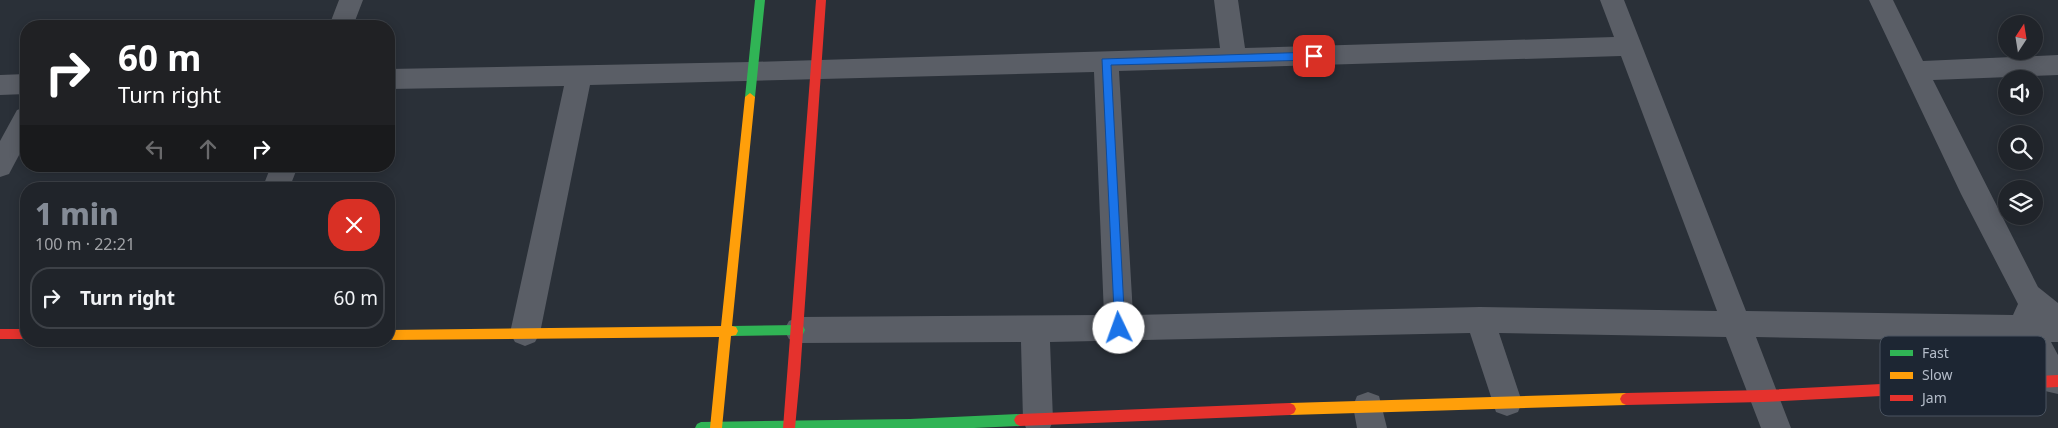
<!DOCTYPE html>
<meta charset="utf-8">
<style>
:root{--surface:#20242a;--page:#2d3036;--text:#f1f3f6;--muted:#a2a4a8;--line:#3d4147;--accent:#848b96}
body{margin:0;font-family:"Noto Sans",sans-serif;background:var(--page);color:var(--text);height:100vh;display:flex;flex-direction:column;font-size:19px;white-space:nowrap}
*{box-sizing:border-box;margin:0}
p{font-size:16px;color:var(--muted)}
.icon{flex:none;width:28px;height:28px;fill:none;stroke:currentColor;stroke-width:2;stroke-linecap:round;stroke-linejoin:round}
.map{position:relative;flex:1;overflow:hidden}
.drawer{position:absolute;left:20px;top:182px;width:375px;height:165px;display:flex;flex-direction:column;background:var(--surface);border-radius:20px;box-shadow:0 2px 12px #0003,0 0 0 1px var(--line)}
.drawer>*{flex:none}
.guide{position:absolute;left:20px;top:20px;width:375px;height:152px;border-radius:20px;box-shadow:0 2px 12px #0003,0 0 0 1px var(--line);background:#202124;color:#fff;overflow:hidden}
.needle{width:32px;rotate:12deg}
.buttons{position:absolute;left:1998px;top:15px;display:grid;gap:10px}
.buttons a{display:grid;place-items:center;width:45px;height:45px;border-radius:50%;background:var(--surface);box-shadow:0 2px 12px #0003,0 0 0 1px var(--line);font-size:25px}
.pin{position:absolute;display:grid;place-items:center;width:42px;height:42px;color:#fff;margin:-21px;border-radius:10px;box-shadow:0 2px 8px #0006}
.me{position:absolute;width:55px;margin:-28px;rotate:357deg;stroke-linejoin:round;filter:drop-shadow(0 0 4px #0008)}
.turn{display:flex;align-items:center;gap:18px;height:105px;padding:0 15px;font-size:22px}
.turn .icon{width:65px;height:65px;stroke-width:2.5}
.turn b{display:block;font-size:35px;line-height:42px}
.lanes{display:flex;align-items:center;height:48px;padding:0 15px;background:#0003;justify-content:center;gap:25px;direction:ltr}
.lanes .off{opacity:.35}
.round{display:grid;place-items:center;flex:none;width:52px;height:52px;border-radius:20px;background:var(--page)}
.overview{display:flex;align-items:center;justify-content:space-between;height:85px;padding:0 15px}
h1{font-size:30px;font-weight:800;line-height:38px;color:var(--accent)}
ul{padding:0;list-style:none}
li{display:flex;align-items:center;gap:15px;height:62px;margin:0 10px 8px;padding:0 5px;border:2px solid var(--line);border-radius:20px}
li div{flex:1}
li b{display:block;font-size:19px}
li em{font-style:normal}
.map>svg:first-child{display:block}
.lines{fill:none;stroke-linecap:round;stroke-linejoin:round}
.street{fill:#5a5e66;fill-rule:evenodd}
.fast{fill:#30b455;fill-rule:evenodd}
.slow{fill:#ff9f0a;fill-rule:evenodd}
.jam{fill:#e5322d;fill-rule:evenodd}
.route{fill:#1a73e8;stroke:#114b97}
.key{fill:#1d2633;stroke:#4a5360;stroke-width:1}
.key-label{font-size:14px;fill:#b4bcc9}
</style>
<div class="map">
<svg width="2058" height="428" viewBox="0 0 2058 428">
<rect width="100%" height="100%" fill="#2a3038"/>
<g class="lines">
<!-- street -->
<path class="street" d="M339,0H363L353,26H329Z
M1214,0H1238L1245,48L1614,37L1600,0H1624L1746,311L2013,315L2018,304L1961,194L1869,0H1893L1923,61L2058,55V75L1933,80L2038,287L2058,303V342H2051L2058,355V394L2045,391L2020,342L1756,337L1791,428H1761L1726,337L1499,333L1522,402L1518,412L1507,416L1496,412L1470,333L1050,342L1053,420L1050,428H1026L1023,420L1021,342L799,343L789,339L784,330L789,321L799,317L1104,315L1094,72L590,85L540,333L535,342L525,346L515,342L510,333L564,86L389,89V69L751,62L1220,48ZM1621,56L1717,311L1480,307L1133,315L1119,71Z
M26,74V94L0,95V75Z
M26,107V142L9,174L0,177V141L17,110Z
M271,166H298L289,189H262Z
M1368,392L1379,396L1387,428H1357L1353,406L1357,396Z"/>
<!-- fast -->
<path class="fast" d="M755,0H765L755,97L750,101L745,97Z
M799,325L803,326L805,330L803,334L799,335L732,336L728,335L726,331L728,327L732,326Z
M1020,414L1024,416L1026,420L1024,424L1020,426L974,428H695L697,424L701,422L910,419Z"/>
<!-- slow -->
<path class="slow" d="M750,93L755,97L732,326L736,327L738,331L736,335L731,336L722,428H710L719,337L389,340V330L721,326L745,97Z
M1626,393L1630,395L1632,399L1630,403L1626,405L1290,415L1286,413L1284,409L1286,405L1290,403Z"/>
<!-- jam -->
<path class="jam" d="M816,0H826L800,375L795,428H783Z
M0,329H26V339H0Z
M2058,375V387L1763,402L1626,405L1622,403L1620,399L1622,395L1626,393L1763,390Z
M1290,403L1294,405L1296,409L1294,413L1290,415L1020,426L1016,424L1014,420L1016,416L1020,414Z"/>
</g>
<!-- route -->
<path class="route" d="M1314,52L1319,56L1314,60L1111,65L1125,328L1119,333L1115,332L1102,59Z"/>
<!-- legend -->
<rect x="1880" y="336" width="166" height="80" rx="8" class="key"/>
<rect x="1890" y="350" width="23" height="6" fill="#30b455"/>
<rect x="1890" y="372" width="23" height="7" fill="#ff9f0a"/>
<rect x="1890" y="395" width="23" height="6" fill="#e5322d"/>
<g class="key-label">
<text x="1922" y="358">Fast</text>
<text x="1922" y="380">Slow</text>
<text x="1922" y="403">Jam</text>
</g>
</svg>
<div class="buttons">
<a><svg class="needle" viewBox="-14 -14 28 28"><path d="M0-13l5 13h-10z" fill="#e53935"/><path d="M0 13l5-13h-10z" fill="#a2a4a8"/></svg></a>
<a><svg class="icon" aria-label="sound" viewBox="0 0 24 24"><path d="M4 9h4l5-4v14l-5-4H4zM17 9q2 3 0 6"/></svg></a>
<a><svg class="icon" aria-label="search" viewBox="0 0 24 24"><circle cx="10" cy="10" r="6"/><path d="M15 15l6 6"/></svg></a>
<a><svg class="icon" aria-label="layers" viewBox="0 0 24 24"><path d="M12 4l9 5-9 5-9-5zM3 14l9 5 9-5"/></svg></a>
</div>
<div class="pin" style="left:1314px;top:56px;background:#d93025"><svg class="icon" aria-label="arrive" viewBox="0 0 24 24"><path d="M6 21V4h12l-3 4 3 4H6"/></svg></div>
<svg class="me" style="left:1119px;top:328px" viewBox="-20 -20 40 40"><circle r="19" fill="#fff"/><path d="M0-13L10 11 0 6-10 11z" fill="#1a73e8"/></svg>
<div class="guide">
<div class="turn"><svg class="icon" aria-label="right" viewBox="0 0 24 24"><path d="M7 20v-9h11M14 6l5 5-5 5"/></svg><div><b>60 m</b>Turn right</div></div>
<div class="lanes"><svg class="icon off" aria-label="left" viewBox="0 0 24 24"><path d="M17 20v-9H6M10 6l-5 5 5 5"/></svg><svg class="icon off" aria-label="ahead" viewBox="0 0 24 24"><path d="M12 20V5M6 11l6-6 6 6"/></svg><svg class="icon" aria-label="right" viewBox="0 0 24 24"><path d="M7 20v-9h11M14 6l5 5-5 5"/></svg></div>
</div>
<section class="drawer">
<div class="overview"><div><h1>1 min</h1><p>100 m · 22:21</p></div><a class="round" style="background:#d93025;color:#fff"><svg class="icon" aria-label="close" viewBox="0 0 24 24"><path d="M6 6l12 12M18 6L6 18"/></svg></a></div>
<ul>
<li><svg class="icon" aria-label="right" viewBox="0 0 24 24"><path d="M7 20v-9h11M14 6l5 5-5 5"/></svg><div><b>Turn right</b></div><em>60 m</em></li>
</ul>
</section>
</div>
